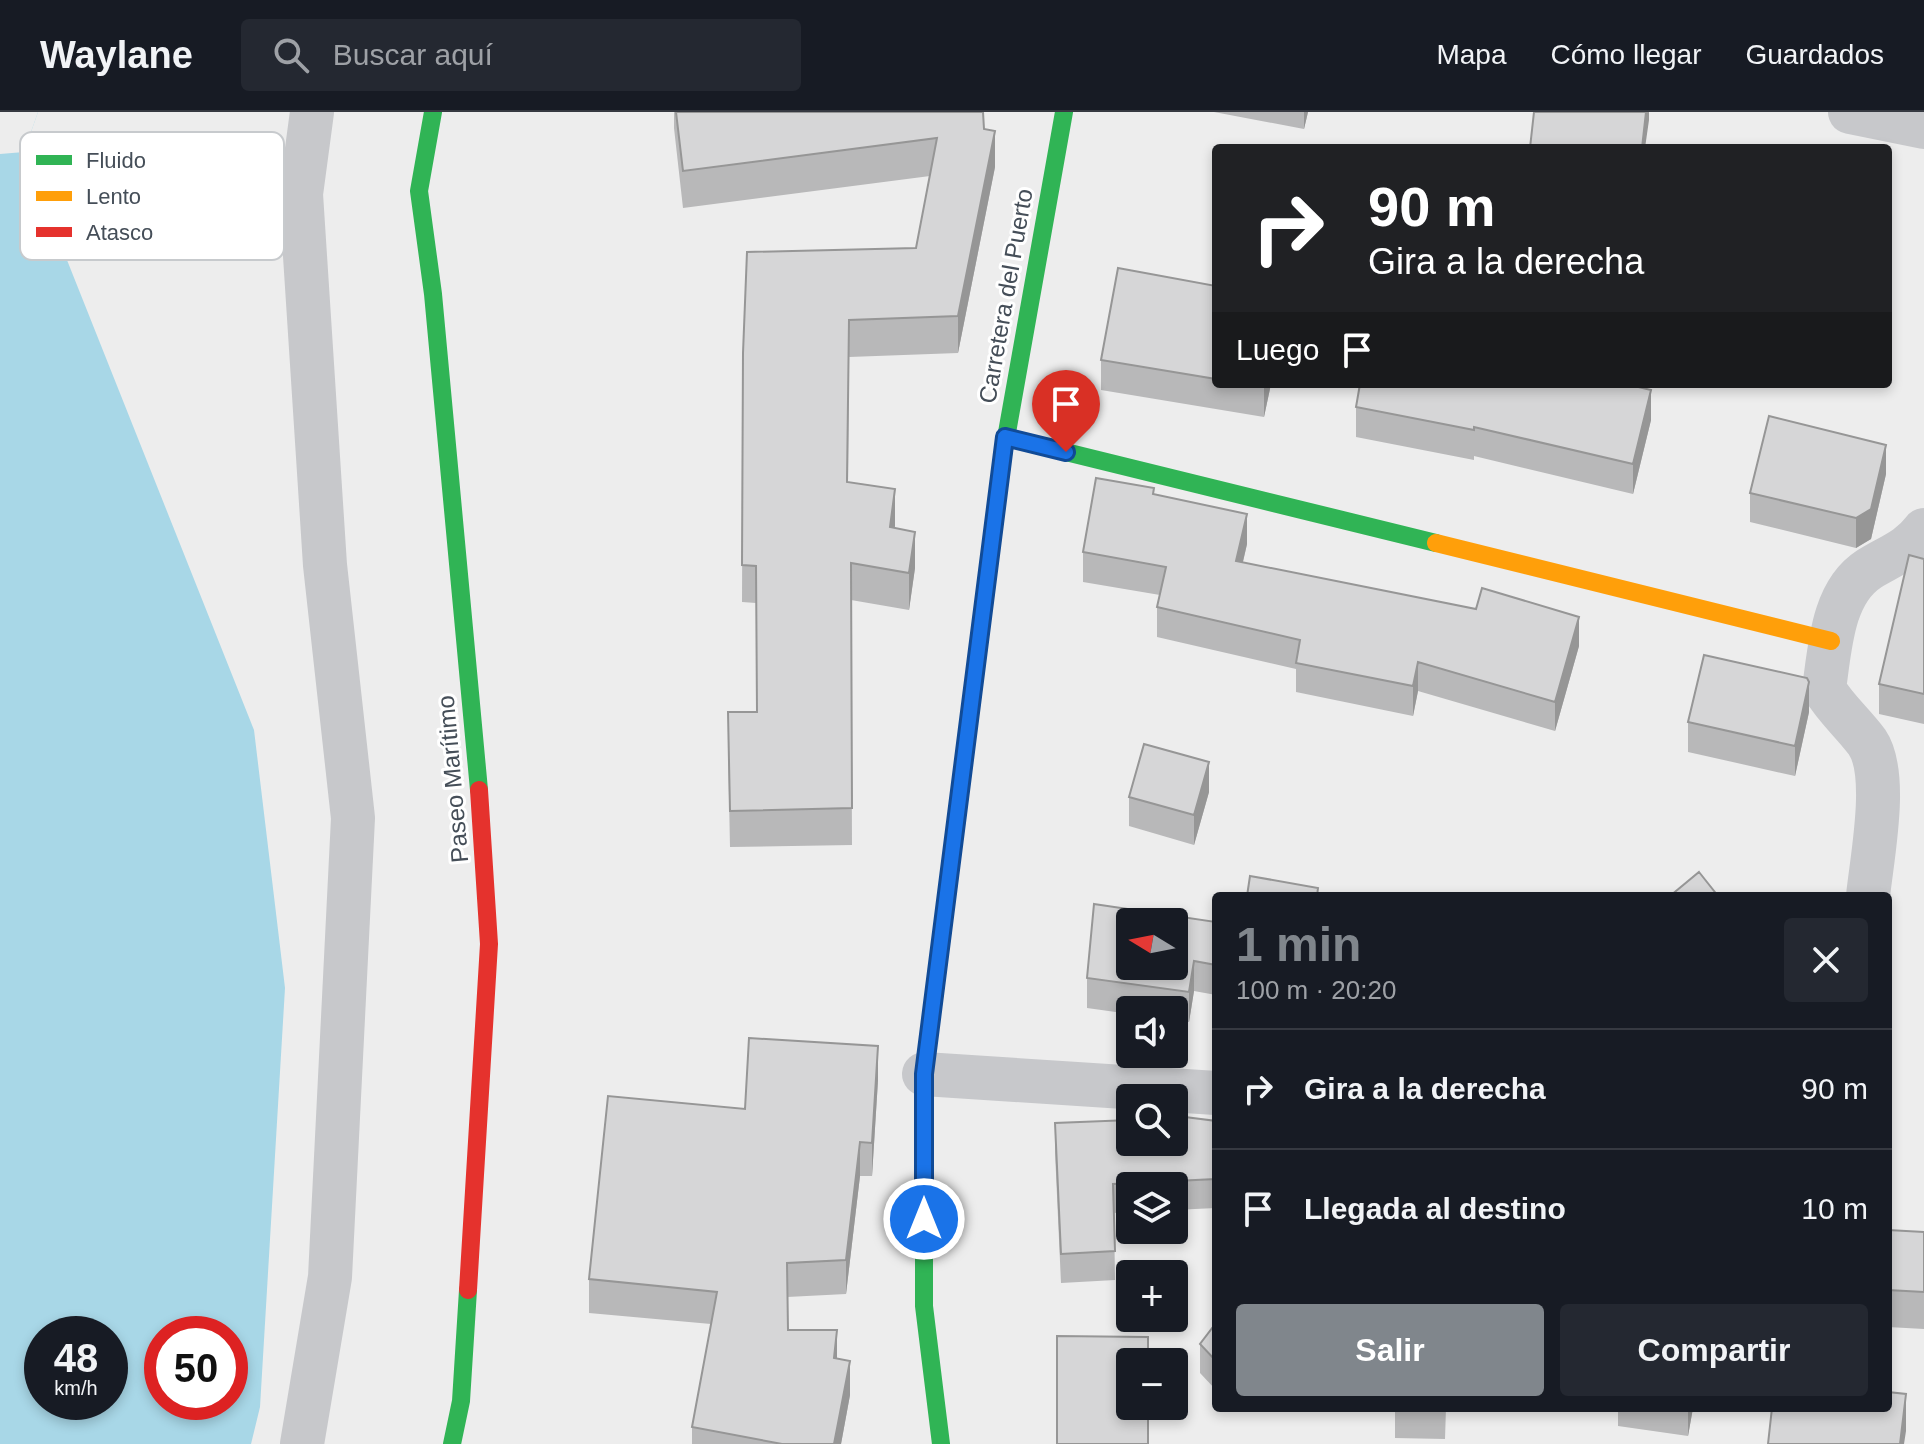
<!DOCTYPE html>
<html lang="es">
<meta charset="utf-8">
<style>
:root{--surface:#171b24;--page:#242831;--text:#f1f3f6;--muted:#9ea1a6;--line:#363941;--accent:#80868c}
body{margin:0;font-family:Helvetica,sans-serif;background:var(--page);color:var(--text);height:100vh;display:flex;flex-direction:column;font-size:30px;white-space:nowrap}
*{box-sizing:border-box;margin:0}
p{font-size:26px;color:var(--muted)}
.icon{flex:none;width:44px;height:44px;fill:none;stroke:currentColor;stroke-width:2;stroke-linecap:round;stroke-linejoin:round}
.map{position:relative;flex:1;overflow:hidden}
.side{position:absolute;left:1212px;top:780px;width:680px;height:520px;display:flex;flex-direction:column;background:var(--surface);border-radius:8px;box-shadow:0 4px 12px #0003}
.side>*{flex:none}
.hud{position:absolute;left:1212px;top:32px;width:680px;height:244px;border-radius:8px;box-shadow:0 4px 12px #0003;background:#202124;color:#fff;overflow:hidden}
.needle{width:52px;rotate:280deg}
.buttons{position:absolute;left:1116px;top:796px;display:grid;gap:16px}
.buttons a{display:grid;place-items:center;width:72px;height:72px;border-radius:8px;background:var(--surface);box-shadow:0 4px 12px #0003;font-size:40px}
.speed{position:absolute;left:24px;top:1204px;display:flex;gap:16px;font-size:40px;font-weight:700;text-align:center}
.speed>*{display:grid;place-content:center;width:104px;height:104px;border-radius:50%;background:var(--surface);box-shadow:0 4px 12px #0003;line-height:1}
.speed small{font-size:20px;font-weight:400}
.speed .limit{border:12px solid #d22;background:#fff;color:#111}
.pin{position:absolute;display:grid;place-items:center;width:68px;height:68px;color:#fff;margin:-82px -34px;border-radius:50% 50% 50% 0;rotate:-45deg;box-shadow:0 0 8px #0007}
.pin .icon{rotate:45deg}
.me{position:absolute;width:88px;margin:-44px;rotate:0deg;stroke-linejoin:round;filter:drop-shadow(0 0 6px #0008)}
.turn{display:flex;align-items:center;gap:28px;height:168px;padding:0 24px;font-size:36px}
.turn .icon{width:104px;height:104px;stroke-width:2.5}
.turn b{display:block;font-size:56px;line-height:68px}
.then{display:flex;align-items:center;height:76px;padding:0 24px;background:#0003;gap:16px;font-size:30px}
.round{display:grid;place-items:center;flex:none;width:84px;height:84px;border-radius:8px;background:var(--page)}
.head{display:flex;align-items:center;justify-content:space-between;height:136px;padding:0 24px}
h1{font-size:48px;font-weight:600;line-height:60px;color:var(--accent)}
.primary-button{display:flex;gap:16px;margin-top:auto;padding:16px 24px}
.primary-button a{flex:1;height:92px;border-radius:8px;background:var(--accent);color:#fff;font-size:32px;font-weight:600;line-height:92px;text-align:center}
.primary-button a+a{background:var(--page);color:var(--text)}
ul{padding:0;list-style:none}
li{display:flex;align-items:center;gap:24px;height:120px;padding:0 24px;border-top:2px solid var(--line)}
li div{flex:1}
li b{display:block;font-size:30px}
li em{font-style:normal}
header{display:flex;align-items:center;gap:48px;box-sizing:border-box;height:112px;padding:0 40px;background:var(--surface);border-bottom:2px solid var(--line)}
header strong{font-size:38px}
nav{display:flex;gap:44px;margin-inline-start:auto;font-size:28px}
.search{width:560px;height:72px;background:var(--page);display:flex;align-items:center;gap:20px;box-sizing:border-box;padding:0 28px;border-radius:8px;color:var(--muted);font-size:30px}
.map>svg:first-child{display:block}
.water{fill:#a8d7e7;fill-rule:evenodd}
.pier{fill:#ededed}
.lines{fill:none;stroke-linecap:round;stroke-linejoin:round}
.street{stroke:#c7c8cb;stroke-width:44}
.fast{stroke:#30b455;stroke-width:18}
.slow{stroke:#ff9f0a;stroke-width:18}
.jam{stroke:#e5322d;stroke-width:18}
.wall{fill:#b8b8b9}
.shaded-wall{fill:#969696}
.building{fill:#d6d6d7;stroke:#969696;stroke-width:2;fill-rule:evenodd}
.route-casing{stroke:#114b97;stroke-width:20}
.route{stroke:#1a73e8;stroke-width:14}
.labels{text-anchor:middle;stroke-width:6;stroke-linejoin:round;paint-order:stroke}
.street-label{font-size:24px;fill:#454e58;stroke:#fff}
.key{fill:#fff;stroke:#c7cacd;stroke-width:2}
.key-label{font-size:22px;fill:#454e58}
</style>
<header>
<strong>Waylane</strong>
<div class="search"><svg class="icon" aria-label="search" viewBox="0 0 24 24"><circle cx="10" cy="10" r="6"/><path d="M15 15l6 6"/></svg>Buscar aquí</div>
<nav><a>Mapa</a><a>Cómo llegar</a><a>Guardados</a></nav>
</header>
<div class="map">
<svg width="1924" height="1332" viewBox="0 0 1924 1332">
<rect width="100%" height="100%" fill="#ededed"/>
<!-- water -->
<path class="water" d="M0,0H38L24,40L254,618L285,876L260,1295L251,1332H0ZM42,1222H110V1290H42ZM162,1222H230V1290H162Z"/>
<!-- pier -->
<path class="pier" d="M0,0H38L24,40L0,42Z"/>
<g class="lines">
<!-- street -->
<path class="street" d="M1850,0L1924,15
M1868,784C1872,745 1889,662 1867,630C1853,611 1836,597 1824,577C1830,536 1832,481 1869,457C1890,444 1909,438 1924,418
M924,962L1216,981
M302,1332L330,1165L353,706L325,453L301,82L312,0"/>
<!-- fast -->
<path class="fast" d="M433,0L419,79L433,182L479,678
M1005,325L1436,431
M1003,343L1064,0
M936,870L924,962V1194L941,1332
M452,1332L461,1289L468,1178"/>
<!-- slow -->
<path class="slow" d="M1436,431L1831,529
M936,870L1003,343"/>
<!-- jam -->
<path class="jam" d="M468,1178L489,832L479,678"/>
</g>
<!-- wall -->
<path class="wall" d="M674,0H983L984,17L995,55L958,241L849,245L848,370L895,416L915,456L909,498L851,488L852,733L730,735L728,637L757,600L756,491L742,490L743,241L916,136L930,64L683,96L674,16Z
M1214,0H1308L1304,17Z
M1216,174V272H1271L1264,305L1101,278V248Z
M1356,295L1651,308L1633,382L1474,344V348L1356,325Z
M1886,362L1871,427L1856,436L1750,410V381Z
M1154,382L1247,432L1243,450L1579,534L1555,619L1418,579L1413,604L1296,580V557L1157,525V495L1160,483L1083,470V440Z
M1924,447V612L1879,602V572Z
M1809,600L1795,664L1688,640V610Z
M1209,680L1194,733L1129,714V685Z
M1216,810V883L1194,879L1189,910L1174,908V898H1130V902L1087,896V866Z
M878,968L872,1064H860L846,1182L787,1185L788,1218L837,1247L850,1283L841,1332H692V1315L711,1212L589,1201V1167L745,997Z
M1216,1009V1096L1174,1098V1074H1130V1100L1114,1101L1115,1168L1061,1171L1055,1040V1011Z
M1888,1118L1924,1120V1217L1888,1215Z
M1216,1211V1278L1200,1261V1232Z
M1395,1296H1446L1445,1327L1395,1326Z
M1618,1296H1693L1688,1324L1618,1314Z"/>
<!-- shaded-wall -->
<path class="shaded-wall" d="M1304,0H1308L1304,17Z
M1646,0H1649V8L1645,36H1642Z
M995,19V55L958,241V204Z
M1265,272H1271L1264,305V275Z
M1651,278V308L1633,382V352Z
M1886,333V362L1871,427L1856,436V406Z
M895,377V414L890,452V415Z
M1247,402V432L1236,479V449Z
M915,420V456L909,498V461Z
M1579,505V534L1555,619V590Z
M1418,550V579L1413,604V574Z
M1809,570V600L1795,664V634Z
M1209,650V680L1194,733V703Z
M1194,849V879L1189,910V880Z
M878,934V968L872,1064V1031Z
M860,1030V1064L846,1182V1148Z
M837,1218V1251L834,1246Z
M850,1249V1283L841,1332H834Z
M1906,1282V1319L1904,1332H1900Z
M1688,1296H1693L1688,1324Z"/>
<!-- building -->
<path class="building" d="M676,0H983L984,17L995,19L958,204L849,208L847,370L895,377L890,415L915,420L909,461L851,451L852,696L730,699L728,600H757L756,454L742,453L743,241L747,140L916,136L937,26L683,59Z
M1534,0H1646L1642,36H1530Z
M1118,156L1216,174V267L1101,248Z
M1245,272H1265L1264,275Z
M1360,272H1626L1651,278L1633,352L1474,315V318L1356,295Z
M1769,304L1886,333L1871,397L1856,406L1750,381Z
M1096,366L1154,376L1153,382L1247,402L1236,449L1476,497L1482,476L1579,505L1555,590L1418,550L1413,574L1296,551L1300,528L1157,495L1166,455L1083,440Z
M1909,443L1924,447V582L1879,572Z
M1704,543L1807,566L1809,570L1795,634L1688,610Z
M1144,632L1209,650L1194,703L1129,685Z
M1699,760L1718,784H1670Z
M1250,764L1318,776L1317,784H1247Z
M1094,792L1216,810V853L1194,849L1189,880L1087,866ZM1130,810H1174V854H1130Z
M749,926L878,934L872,1031L860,1030L846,1148L787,1151L788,1218H837L834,1246L850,1249L834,1332H782L692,1315L717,1180L589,1167L608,984L745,997Z
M1185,1005L1216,1009V1067L1113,1072L1115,1139L1061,1142L1055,1011L1130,1008V1030H1174V1006Z
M1888,1118L1924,1120V1180L1888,1178Z
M1216,1211V1249L1200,1232Z
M1057,1224L1148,1225V1250H1130V1294H1148V1332H1057Z
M1888,1280L1906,1282L1900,1332H1768L1772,1296H1888Z
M1404,1296H1445V1297Z"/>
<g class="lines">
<defs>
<path id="route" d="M924,1107V962L1005,325L1066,340"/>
</defs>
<!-- route casing -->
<use href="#route" class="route-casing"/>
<!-- route -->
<use href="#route" class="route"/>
</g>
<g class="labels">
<!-- street labels -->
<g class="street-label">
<text transform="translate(1006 184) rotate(-80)" y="8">Carretera del Puerto</text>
<text transform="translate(453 667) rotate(-95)" y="8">Paseo Marítimo</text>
</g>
</g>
<!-- legend -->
<rect x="20" y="20" width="264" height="128" rx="12" class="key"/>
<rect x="36" y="43" width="36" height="10" fill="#30b455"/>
<rect x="36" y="79" width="36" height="10" fill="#ff9f0a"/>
<rect x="36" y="115" width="36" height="10" fill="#e5322d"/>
<g class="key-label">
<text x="86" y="56">Fluido</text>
<text x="86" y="92">Lento</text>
<text x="86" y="128">Atasco</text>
</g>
</svg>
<div class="buttons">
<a><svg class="needle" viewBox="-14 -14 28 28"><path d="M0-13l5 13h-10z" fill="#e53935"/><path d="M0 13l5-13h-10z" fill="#9ea1a6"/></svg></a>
<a><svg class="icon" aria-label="sound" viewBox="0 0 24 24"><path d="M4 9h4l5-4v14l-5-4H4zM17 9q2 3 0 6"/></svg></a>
<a><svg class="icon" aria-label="search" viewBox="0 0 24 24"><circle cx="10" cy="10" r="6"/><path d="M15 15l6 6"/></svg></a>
<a><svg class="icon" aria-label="layers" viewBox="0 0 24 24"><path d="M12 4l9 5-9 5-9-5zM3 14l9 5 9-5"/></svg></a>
<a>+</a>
<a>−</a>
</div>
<div class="speed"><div>48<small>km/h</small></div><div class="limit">50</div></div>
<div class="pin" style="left:1066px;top:340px;background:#d93025"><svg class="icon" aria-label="arrive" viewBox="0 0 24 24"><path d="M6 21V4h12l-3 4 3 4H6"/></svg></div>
<svg class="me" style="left:924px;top:1107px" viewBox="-20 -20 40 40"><circle r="17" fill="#1a73e8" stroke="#fff" stroke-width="3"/><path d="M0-11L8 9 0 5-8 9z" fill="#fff"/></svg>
<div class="hud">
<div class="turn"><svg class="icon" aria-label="right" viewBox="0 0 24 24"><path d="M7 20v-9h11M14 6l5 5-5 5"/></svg><div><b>90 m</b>Gira a la derecha</div></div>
<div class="then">Luego<svg class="icon" aria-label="arrive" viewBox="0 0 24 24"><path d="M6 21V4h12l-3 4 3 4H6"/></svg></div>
</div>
<section class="side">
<div class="head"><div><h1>1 min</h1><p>100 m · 20:20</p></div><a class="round"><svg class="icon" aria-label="close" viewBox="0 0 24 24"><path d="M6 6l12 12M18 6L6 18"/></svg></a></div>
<ul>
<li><svg class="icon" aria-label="right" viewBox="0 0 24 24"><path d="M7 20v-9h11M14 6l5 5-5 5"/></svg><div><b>Gira a la derecha</b></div><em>90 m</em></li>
<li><svg class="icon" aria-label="arrive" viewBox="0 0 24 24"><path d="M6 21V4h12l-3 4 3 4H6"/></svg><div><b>Llegada al destino</b></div><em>10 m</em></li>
</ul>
<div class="primary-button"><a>Salir</a><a>Compartir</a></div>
</section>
</div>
